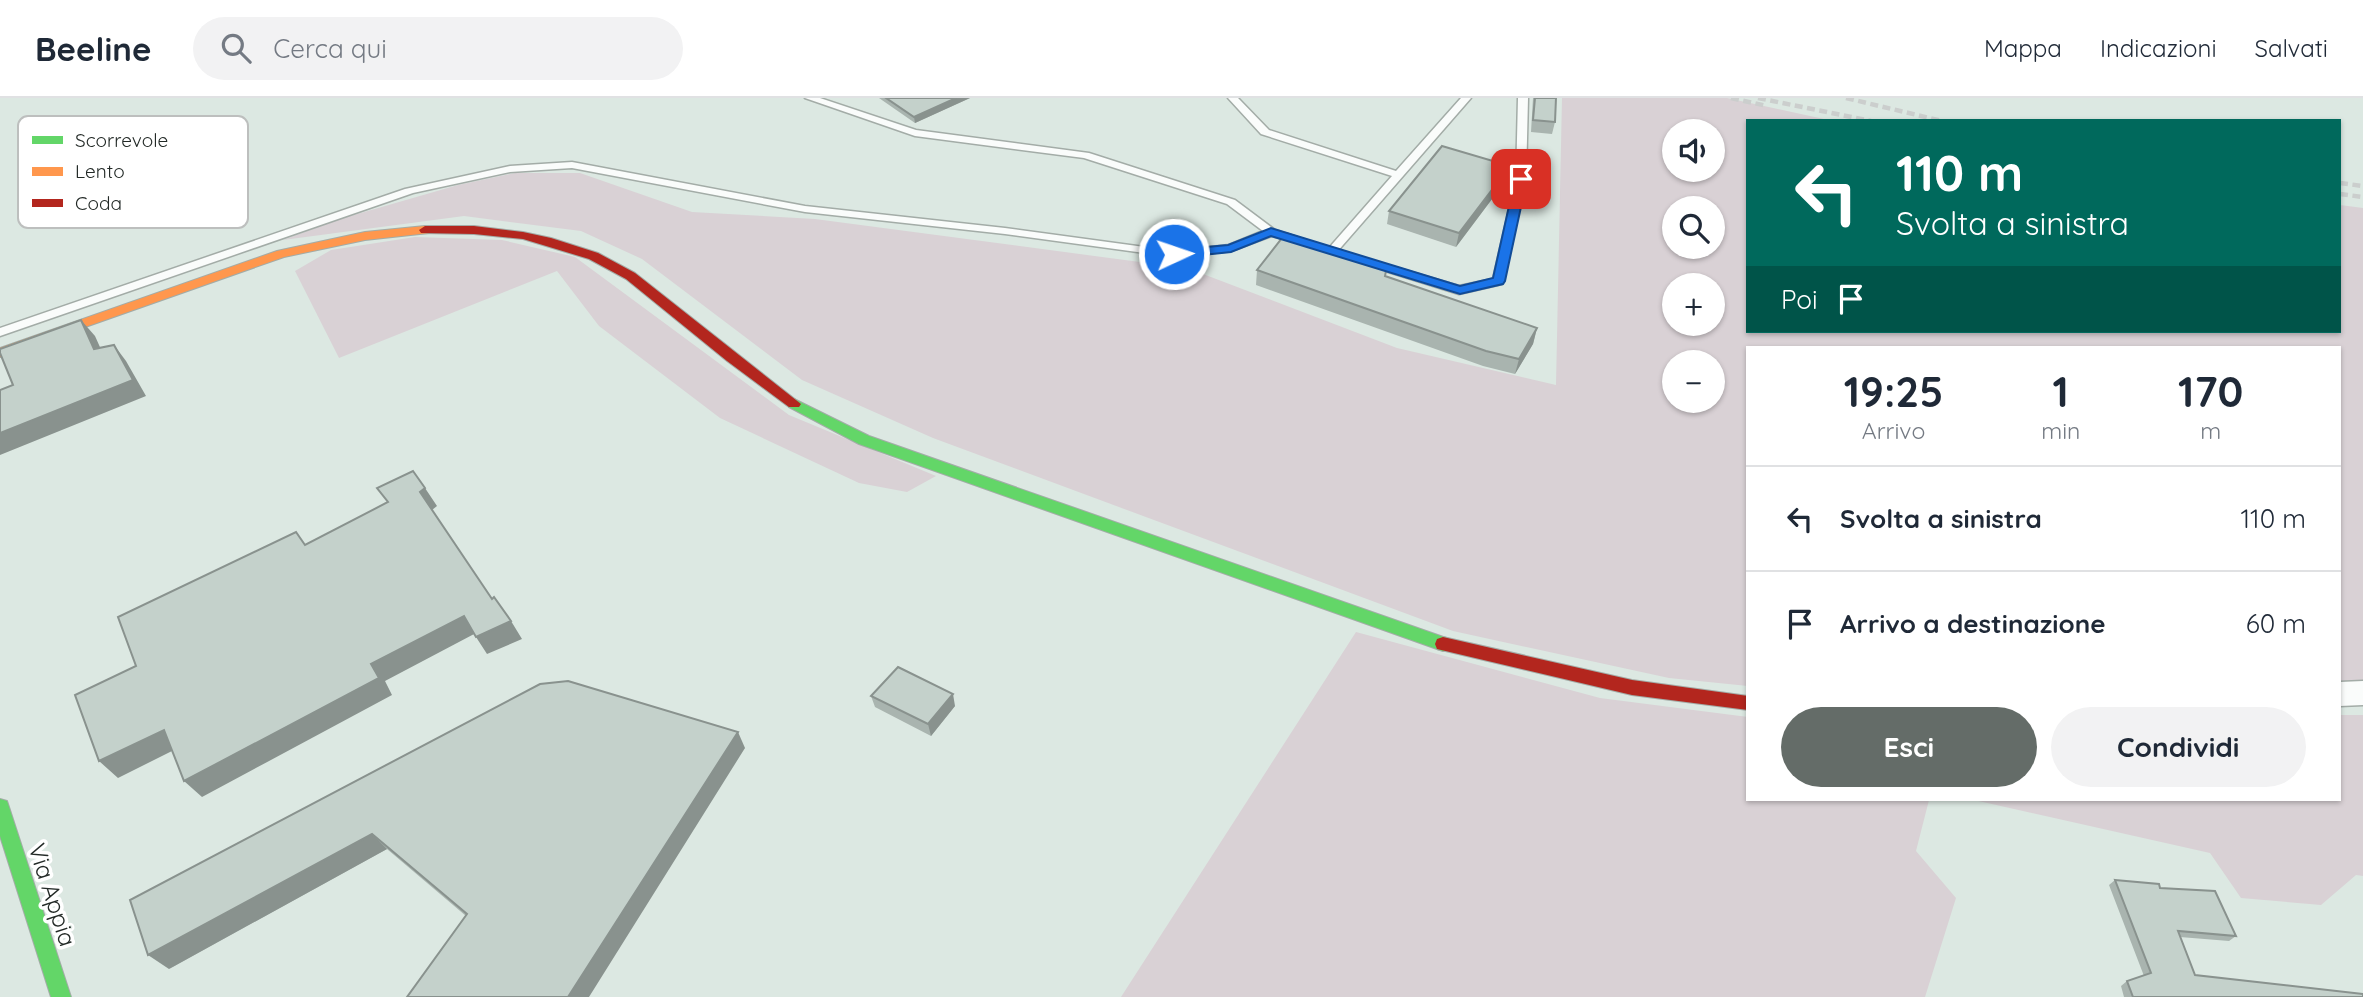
<!DOCTYPE html>
<html lang="it">
<meta charset="utf-8">
<style>
:root{--surface:#fff;--page:#f2f2f3;--text:#1f2937;--muted:#747a83;--line:#e0e1e3;--accent:#646c68}
body{margin:0;font-family:Quicksand,sans-serif;background:var(--page);color:var(--text);height:100vh;display:flex;flex-direction:column;font-size:26px;white-space:nowrap}
*{box-sizing:border-box;margin:0}
p{font-size:23px;color:var(--muted)}
.icon{flex:none;width:38px;height:38px;fill:none;stroke:currentColor;stroke-width:2;stroke-linecap:round;stroke-linejoin:round}
.map{position:relative;flex:1;overflow:hidden}
.details{position:absolute;left:1746px;top:248px;width:595px;height:455px;display:flex;flex-direction:column;background:var(--surface);border-radius:0px;box-shadow:0 2px 5px #0004}
.details>*{flex:none}
.guide{position:absolute;left:1746px;top:21px;width:595px;height:214px;border-radius:0px;box-shadow:0 2px 5px #0004;background:#00695c;color:#fff;overflow:hidden}
.controls{position:absolute;left:1662px;top:21px;display:grid;gap:14px}
.controls a{display:grid;place-items:center;width:63px;height:63px;border-radius:50%;background:var(--surface);box-shadow:0 2px 5px #0004;font-size:35px}
.pin{position:absolute;display:grid;place-items:center;width:60px;height:60px;color:#fff;margin:-30px;border-radius:14px;box-shadow:0 4px 10px #0006}
.me{position:absolute;width:77px;margin:-38px;rotate:87deg;stroke-linejoin:round;filter:drop-shadow(0 0 5px #0008)}
.turn{display:flex;align-items:center;gap:24px;height:147px;padding:0 35px;font-size:32px}
.turn .icon{width:91px;height:91px;stroke-width:2.5}
.turn b{display:block;font-size:49px;line-height:60px}
.then{display:flex;align-items:center;height:66px;padding:0 35px;background:#0003;gap:14px;font-size:26px}
.eta{display:flex;justify-content:space-evenly;align-items:center;height:119px;text-align:center}
.eta b{font-size:42px;font-weight:700;line-height:49px}
.button{display:flex;gap:14px;margin-top:auto;padding:14px 35px}
.button a{flex:1;height:80px;border-radius:42px;background:var(--accent);color:#fff;font-size:28px;font-weight:700;line-height:80px;text-align:center}
.button a+a{background:var(--page);color:var(--text)}
ul{padding:0;list-style:none}
li{display:flex;align-items:center;gap:21px;height:105px;padding:0 35px;border-top:2px solid var(--line)}
li div{flex:1}
li b{display:block;font-size:26px}
li em{font-style:normal}
header{display:flex;align-items:center;gap:42px;box-sizing:border-box;height:98px;padding:0 35px;background:var(--surface);border-bottom:2px solid var(--line)}
header strong{font-size:33px}
nav{display:flex;gap:38px;margin-inline-start:auto;font-size:24px}
.search{width:490px;height:63px;background:var(--page);display:flex;align-items:center;gap:18px;box-sizing:border-box;padding:0 24px;border-radius:38px;color:var(--muted);font-size:26px}
.map>svg:first-child{display:block}
.green{fill:#d9d1d5;fill-rule:evenodd}
.lines{fill:none;stroke-linecap:round;stroke-linejoin:round}
.lane-casing{stroke:#a3aca7;stroke-width:3}
.street-casing{stroke:#a3aca7;stroke-width:3}
.fast-casing{stroke:#a3aca7;stroke-width:2}
.slow-casing{stroke:#a3aca7;stroke-width:2}
.jam-casing{stroke:#a3aca7;stroke-width:2}
.lane{fill:#fafcfb;fill-rule:evenodd}
.street{fill:#fafcfb;fill-rule:evenodd}
.fast{fill:#63d668;fill-rule:evenodd}
.slow{fill:#ff974d;fill-rule:evenodd}
.jam{fill:#b3261e;fill-rule:evenodd}
.rail{stroke:#cbcecd;stroke-width:4.5;stroke-dasharray:8 4.5;stroke-linecap:butt}
.wall{fill:#a9b4af}
.shaded-wall{fill:#89928e}
.building{fill:#c4d1cb;stroke:#89928e;stroke-width:2}
.route{fill:#1a73e8;stroke:#114b97;stroke-width:2}
.labels{text-anchor:middle;stroke-width:7;stroke-linejoin:round;paint-order:stroke}
.near-street-label{font-size:24px;fill:#232a27;stroke:#fff}
.key{fill:#fff;stroke:#bdbfbe;stroke-width:2}
.key-label{font-size:19px;fill:#232a27}
</style>
<header>
<strong>Beeline</strong>
<div class="search"><svg class="icon" aria-label="search" viewBox="0 0 24 24"><circle cx="10" cy="10" r="6"/><path d="M15 15l6 6"/></svg>Cerca qui</div>
<nav><a>Mappa</a><a>Indicazioni</a><a>Salvati</a></nav>
</header>
<div class="map">
<svg width="2363" height="899" viewBox="0 0 2363 899">
<rect width="100%" height="100%" fill="#dce8e2"/>
<!-- green -->
<path class="green" d="M1562,0H1727L1833,23H1748V233H2340V107L2363,110V583L2340,584V250H1748V588L1669,580L1453,533L933,340L802,282L642,161L581,133L464,118L283,142L340,121L458,87L515,75H580L692,114L815,121L1155,166L1203,176L1397,250L1556,287ZM1675,33H1713V72H1675ZM1675,110H1713V149H1675ZM1675,187H1713V226H1675ZM1675,264H1713V303H1675Z
M415,139L502,142L575,159L789,317L936,378L907,394L859,385L720,320L599,228L557,173L339,260L295,173L331,152Z
M1356,534L1600,600L1748,619V702H1929L1916,753L1956,800L1925,899H1121Z
M2340,617H2363V778L2356,777L2321,807L2241,800L2210,755L1974,702H2340Z"/>
<g class="lines">
<defs>
<path id="lane" d="M805,0H820L916,32L1089,55L1235,102L1275,132L1307,143L1301,146L1272,138L1231,153L1174,159L1005,136L805,114L572,70L510,74L413,95L0,238V230L405,91L510,68L572,64L805,108L1005,130L1174,153L1229,147L1263,133L1227,106L1084,60L915,38Z
M1228,0H1238L1269,32L1396,73L1461,0H1471L1336,155H1328V151L1392,78L1261,36Z
M1518,0H1528L1526,81L1502,186L1459,196L1366,167V163L1370,162L1459,188L1493,181L1516,81Z"/>
<path id="street" d="M2363,583V607L2340,608V584Z"/>
<path id="fast" d="M794,301L869,338L1449,541L1451,546L1449,551L1443,553L1437,551L859,346L789,309L787,306L789,303Z
M0,701L7,703L9,709L71,899H51L0,738Z"/>
<path id="slow" d="M425,128L431,132L429,135L365,142L284,159L0,259V250L277,153L365,134Z"/>
<path id="jam" d="M425,128H474L523,134L551,140L598,155L635,175L801,306L799,309H789L727,263L626,181L589,161L523,141L474,136L421,135L419,132Z
M1443,539L1632,582L1748,598V612L1632,597L1437,551L1435,546L1437,541Z"/>
</defs>
<!-- lane casing -->
<use href="#lane" class="lane-casing"/>
<!-- street casing -->
<use href="#street" class="street-casing"/>
<!-- fast casing -->
<use href="#fast" class="fast-casing"/>
<!-- slow casing -->
<use href="#slow" class="slow-casing"/>
<!-- jam casing -->
<use href="#jam" class="jam-casing"/>
<!-- lane -->
<use href="#lane" class="lane"/>
<!-- street -->
<use href="#street" class="street"/>
<!-- fast -->
<use href="#fast" class="fast"/>
<!-- slow -->
<use href="#slow" class="slow"/>
<!-- jam -->
<use href="#jam" class="jam"/>
<!-- rail -->
<path class="rail" d="M1731,0L1767,8
M1758,0L1871,23
M1846,0L1942,23
M2340,85L2363,88
M2340,96L2363,99"/>
</g>
<!-- wall -->
<path class="wall" d="M879,0H970L915,25Z
M1533,0H1556L1555,24L1552,36L1531,34Z
M1510,68L1507,81L1456,149L1387,126L1389,113Z
M1257,172L1386,178L1537,230L1533,246L1515,276L1483,268L1256,187Z
M540,586L745,650L466,818L387,751L169,871Z
M871,598L955,608L931,638L875,609Z
M2115,782L2160,790L2236,838L2229,843L2180,839L2195,877L2363,899H2124L2121,888L2127,883L2144,878L2109,787Z"/>
<!-- shaded-wall -->
<path class="shaded-wall" d="M956,0H970L915,25L914,19Z
M1510,68L1507,81L1456,149L1459,135Z
M81,222L95,238L108,267L94,251Z
M1537,230L1533,246L1515,276L1519,261Z
M114,247L126,263L146,298L0,357V335Z
M425,390L437,408L432,412L420,394Z
M464,518L476,535L385,583L392,597L202,699L184,683L371,566Z
M511,523L522,541L487,556L476,539Z
M953,596L955,608L931,638L928,626Z
M164,632L182,648L118,680L99,663Z
M738,634L745,650L589,899H568Z
M372,736L387,751L169,871L148,857Z"/>
<!-- building -->
<path class="building" d="M886,0H956L914,19Z
M1535,0H1556L1555,24L1533,22Z
M1442,48L1510,68L1459,135L1389,113Z
M1286,135L1387,168L1385,178L1537,230L1519,261L1486,253L1257,172Z
M81,222L94,251L114,247L133,282L0,335V292L13,287L0,255V251Z
M413,373L425,390L420,394L492,501L494,499L511,523L476,539L464,518L371,566L379,580L184,683L164,632L99,663L75,597L136,568L118,519L296,434L305,447L388,404L377,390Z
M898,569L953,596L928,626L871,598Z
M568,583L738,634L568,899H407L467,816L372,736L148,857L130,802L540,586Z
M2115,782L2159,786L2160,790L2215,793L2236,838L2178,833L2195,877L2363,896V899H2133L2127,883L2151,875Z"/>
<!-- route -->
<path class="route" d="M1521,77L1527,81L1505,183L1503,186L1460,196L1271,138L1231,154L1174,160L1167,156L1174,152L1228,147L1271,130L1460,188L1493,180L1515,81Z"/>
<g class="labels">
<!-- near-street labels -->
<g class="near-street-label">
<text transform="translate(52 797) rotate(72)" y="8">Via Appia</text>
</g>
</g>
<!-- legend -->
<rect x="18" y="18" width="230" height="112" rx="10" class="key"/>
<rect x="32" y="38" width="31" height="8" fill="#63d668"/>
<rect x="32" y="69" width="31" height="9" fill="#ff974d"/>
<rect x="32" y="101" width="31" height="8" fill="#b3261e"/>
<g class="key-label">
<text x="75" y="49">Scorrevole</text>
<text x="75" y="80">Lento</text>
<text x="75" y="112">Coda</text>
</g>
</svg>
<div class="controls">
<a><svg class="icon" aria-label="sound" viewBox="0 0 24 24"><path d="M4 9h4l5-4v14l-5-4H4zM17 9q2 3 0 6"/></svg></a>
<a><svg class="icon" aria-label="search" viewBox="0 0 24 24"><circle cx="10" cy="10" r="6"/><path d="M15 15l6 6"/></svg></a>
<a>+</a>
<a>−</a>
</div>
<div class="pin" style="left:1521px;top:81px;background:#d93025"><svg class="icon" aria-label="arrive" viewBox="0 0 24 24"><path d="M6 21V4h12l-3 4 3 4H6"/></svg></div>
<svg class="me" style="left:1174px;top:156px" viewBox="-20 -20 40 40"><circle r="17" fill="#1a73e8" stroke="#fff" stroke-width="3"/><path d="M0-11L8 9 0 5-8 9z" fill="#fff"/></svg>
<div class="guide">
<div class="turn"><svg class="icon" aria-label="left" viewBox="0 0 24 24"><path d="M17 20v-9H6M10 6l-5 5 5 5"/></svg><div><b>110 m</b>Svolta a sinistra</div></div>
<div class="then">Poi<svg class="icon" aria-label="arrive" viewBox="0 0 24 24"><path d="M6 21V4h12l-3 4 3 4H6"/></svg></div>
</div>
<section class="details">
<div class="eta">
<div><b>19:25</b><p>Arrivo</p></div>
<div><b>1</b><p>min</p></div>
<div><b>170</b><p>m</p></div>
</div>
<ul>
<li><svg class="icon" aria-label="left" viewBox="0 0 24 24"><path d="M17 20v-9H6M10 6l-5 5 5 5"/></svg><div><b>Svolta a sinistra</b></div><em>110 m</em></li>
<li><svg class="icon" aria-label="arrive" viewBox="0 0 24 24"><path d="M6 21V4h12l-3 4 3 4H6"/></svg><div><b>Arrivo a destinazione</b></div><em>60 m</em></li>
</ul>
<div class="button"><a>Esci</a><a>Condividi</a></div>
</section>
</div>
